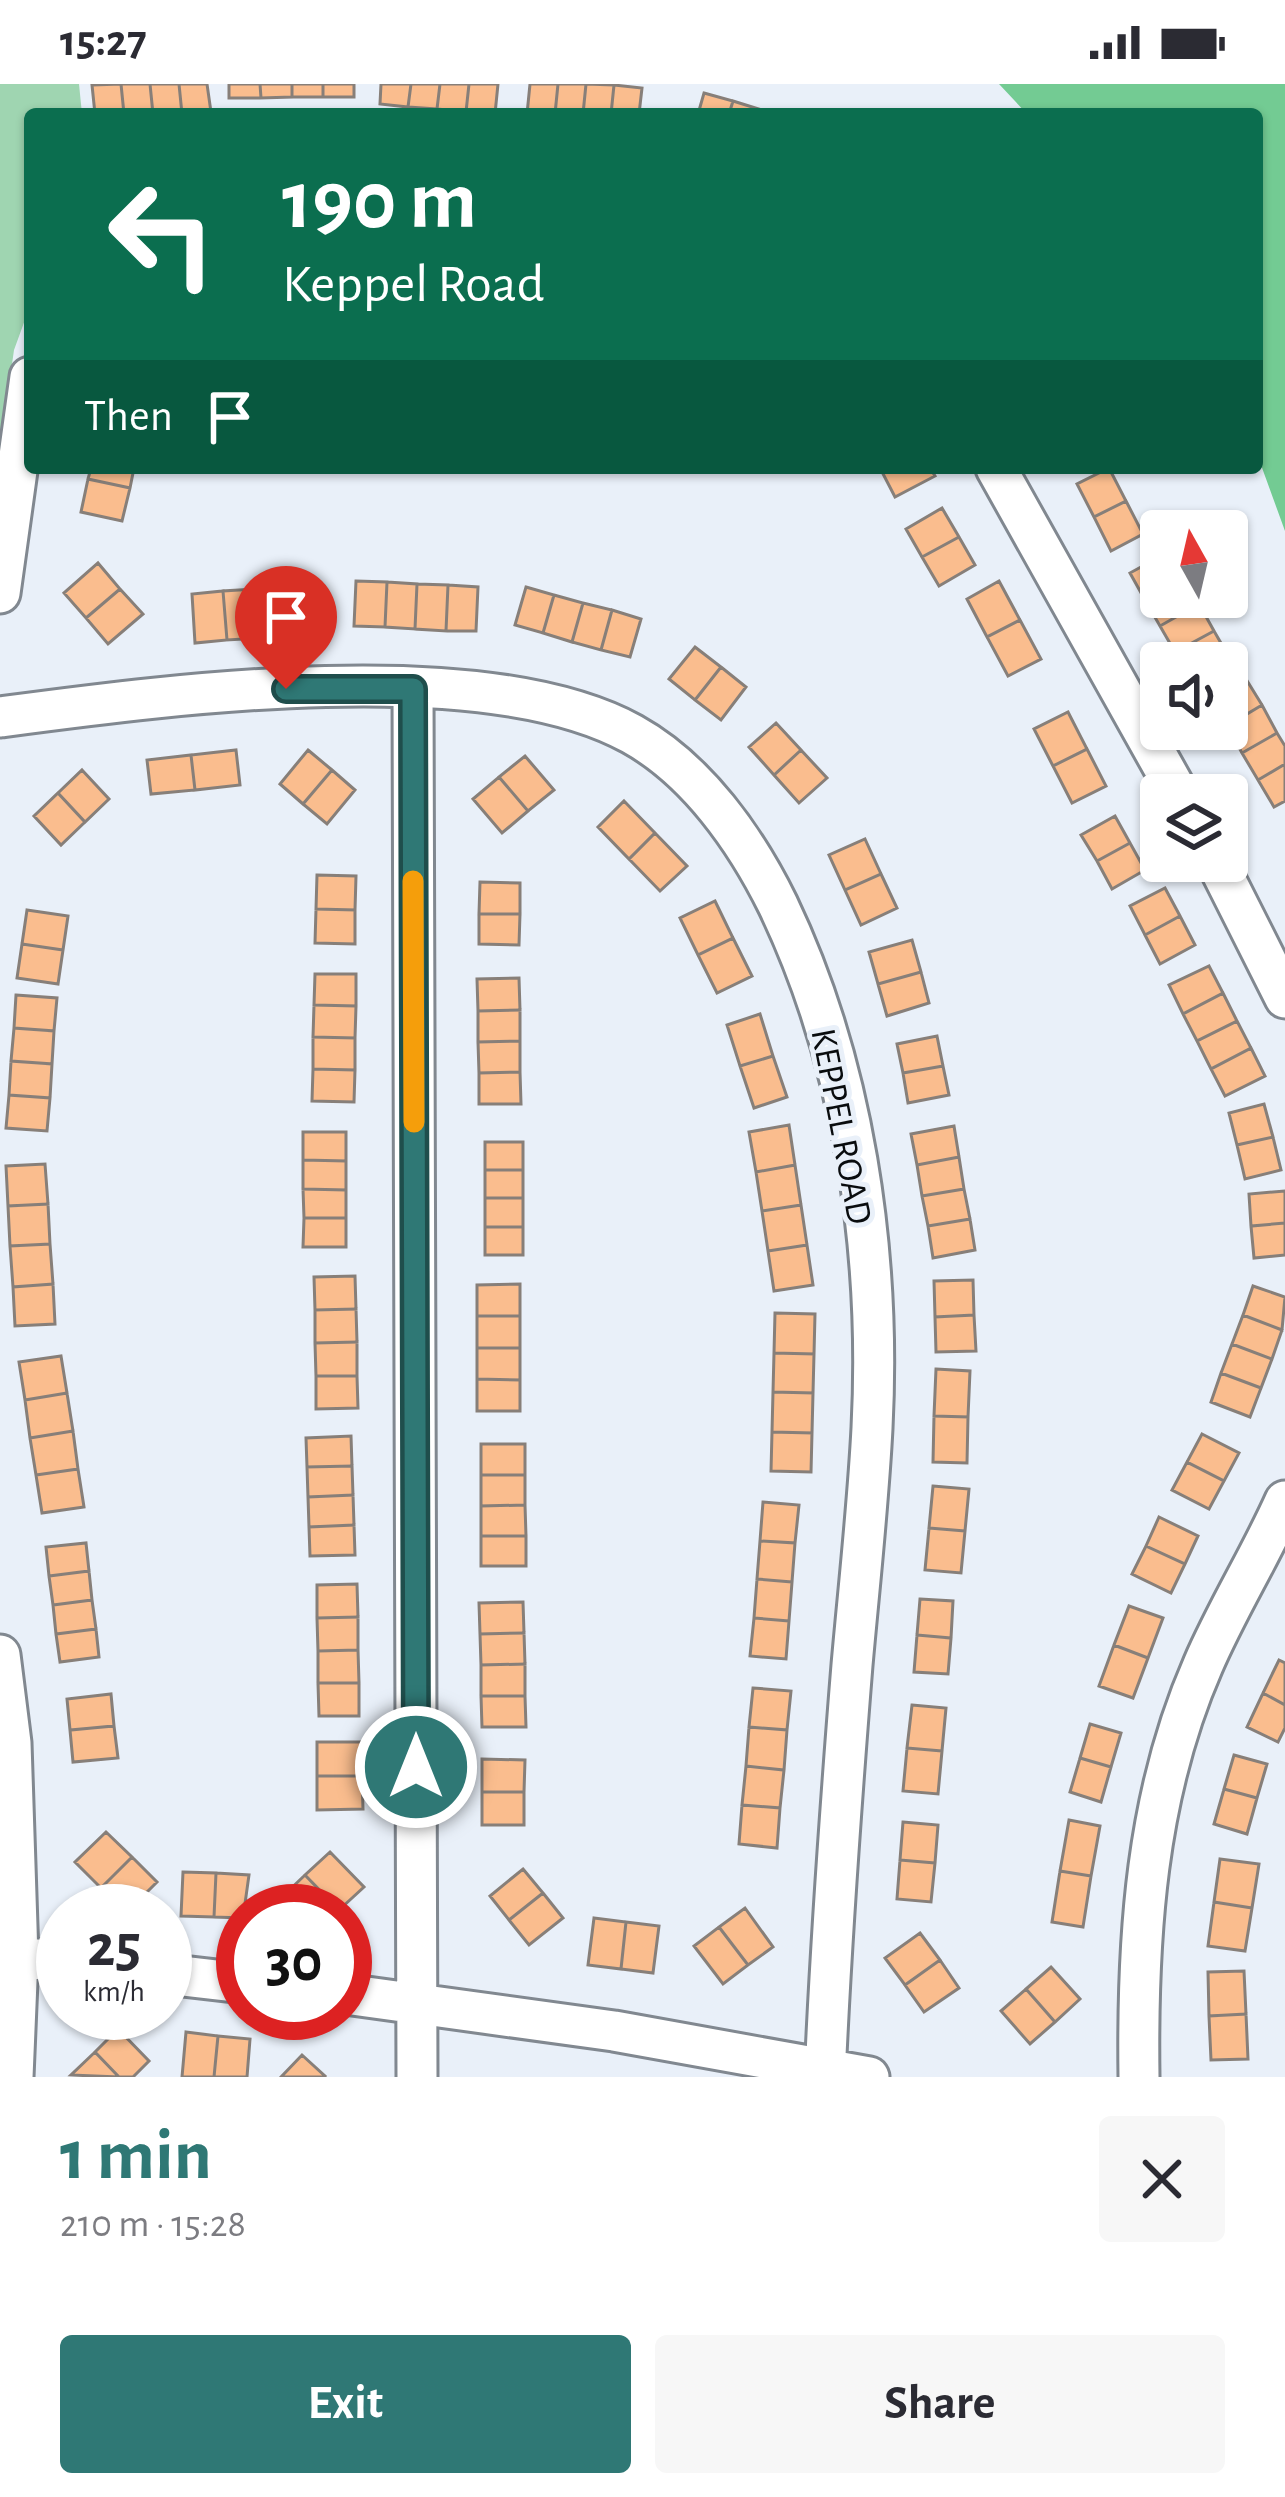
<!DOCTYPE html>
<meta charset="utf-8">
<style>
:root{--surface:#fff;--page:#f7f7f7;--text:#2b2b33;--muted:#7c7c81;--accent:#2f7875}
body{margin:0;font-family:"Alegreya Sans",sans-serif;background:var(--page);color:var(--text);height:100vh;display:flex;flex-direction:column;font-size:45px;white-space:nowrap}
*{box-sizing:border-box;margin:0}
p{font-size:39px;color:var(--muted)}
.icon{flex:none;width:66px;height:66px;fill:none;stroke:currentColor;stroke-width:2;stroke-linecap:round;stroke-linejoin:round}
.map{position:relative;height:1993px;overflow:hidden}
.sheet{display:flex;flex-direction:column;background:var(--surface);flex:1}
.sheet>*{flex:none}
.hud{position:absolute;left:24px;top:24px;width:1239px;height:366px;border-radius:12px;box-shadow:0 3px 9px #0004;background:#0b6e4f;color:#fff;overflow:hidden}
.needle{width:78px;rotate:352deg}
.buttons{position:absolute;left:1140px;top:426px;display:grid;gap:24px}
.buttons a{display:grid;place-items:center;width:108px;height:108px;border-radius:12px;background:var(--surface);box-shadow:0 3px 9px #0004;font-size:60px}
.speed{position:absolute;left:36px;top:1800px;display:flex;gap:24px;font-size:60px;font-weight:700;text-align:center}
.speed>*{display:grid;place-content:center;width:156px;height:156px;border-radius:50%;background:var(--surface);box-shadow:0 3px 9px #0004;line-height:1}
.speed small{font-size:30px;font-weight:400}
.speed .limit{border:18px solid #d22;background:#fff;color:#111}
.pin{position:absolute;display:grid;place-items:center;width:102px;height:102px;color:#fff;margin:-123px -51px;border-radius:50% 50% 50% 0;rotate:-45deg;box-shadow:0 0 12px #0007}
.pin .icon{rotate:45deg}
.me{position:absolute;width:132px;margin:-66px;rotate:0deg;stroke-linejoin:round;filter:drop-shadow(0 0 9px #0008)}
.turn{display:flex;align-items:center;gap:42px;height:252px;padding:0 60px;font-size:54px}
.turn .icon{width:156px;height:156px;stroke-width:2.5}
.turn b{display:block;font-size:84px;line-height:102px}
.then{display:flex;align-items:center;height:114px;padding:0 60px;background:#0003;gap:24px;font-size:45px}
.round{display:grid;place-items:center;flex:none;width:126px;height:126px;border-radius:12px;background:var(--page)}
.headline{display:flex;align-items:center;justify-content:space-between;height:204px;padding:0 60px}
h1{font-size:72px;font-weight:700;line-height:90px;color:var(--accent)}
.primary-button{display:flex;gap:24px;margin-top:auto;padding:24px 60px}
.primary-button a{flex:1;height:138px;border-radius:12px;background:var(--accent);color:#fff;font-size:48px;font-weight:700;line-height:138px;text-align:center}
.primary-button a+a{background:var(--page);color:var(--text)}
.status{display:flex;justify-content:space-between;align-items:center;height:84px;padding:0 60px;background:var(--surface);direction:ltr}
.status svg{height:33px;fill:currentColor}
.map>svg:first-child{display:block}
.green{fill:#9fd5b1}
.forest{fill:#73cb93}
.building{fill:#fabd8e;stroke:#877f79;stroke-width:3}
.lines{fill:none;stroke-linecap:round;stroke-linejoin:round}
.street-casing{stroke:#818890;stroke-width:45}
.street{stroke:#fff;stroke-width:39}
.route-casing{stroke:#1f4e4c;stroke-width:30}
.route{stroke:#2f7875;stroke-width:21}
.slow{stroke:#f59e0b;stroke-width:21}
.labels{text-anchor:middle;stroke-width:10;stroke-linejoin:round;paint-order:stroke}
.street-label{font-size:36px;fill:#090c0e;stroke:#e9f0f9}
</style>
<div class="status"><b>15:27</b><svg viewBox="0 0 49 12"><path d="M0 12V9h3v3zM5 12V6h3v6zM10 12V3h3v9zM15 12V0h3v12zM26 1h20v11H26zM47 4h2v5h-2z"/></svg></div>
<div class="map">
<svg width="1285" height="1993" viewBox="0 0 1285 1993">
<rect width="100%" height="100%" fill="#e9f0f9"/>
<!-- green -->
<path class="green" d="M0,0H79L82,30H30V222L14,266L0,365Z"/>
<!-- forest -->
<path class="forest" d="M999,0H1285V447L1257,370V289L1263,283L1257,276V30H1027Z"/>
<!-- building -->
<path class="building" d="M121,0L124,30H95L92,1Z
M121,0H150L153,30H124Z
M150,0H179L182,30H153Z
M179,0H207L211,28L182,30Z
M229,0H260L261,14H229Z
M260,0H292V13L261,14Z
M292,0H323V13H292Z
M323,0H354V13H323Z
M381,0H411L408,23L380,20Z
M411,0H440L437,25L408,23Z
M440,0H469L466,28L437,25Z
M469,0H498L495,30L466,28Z
M530,0H558L555,30H527Z
M558,0H586L583,30H555Z
M586,0L614,1L611,30H583Z
M614,1L642,4L639,30H611Z
M704,9L733,17L729,30H698Z
M733,17L762,26L761,30H729Z
M91,384H134L130,404L88,395Z
M880,384H930L935,392L895,413Z
M1109,384L1126,417L1094,433L1077,400Z
M88,395L130,404L122,437L81,428Z
M1126,417L1143,450L1111,467L1094,433Z
M942,424L959,453L922,473L906,445Z
M959,453L975,481L939,502L922,473Z
M1161,472V507L1145,516L1130,489Z
M98,479L120,505L86,534L64,509Z
M356,497L387,498L385,543L354,542Z
M999,497L1020,536L987,553L967,515Z
M387,498L417,500L415,545L385,543Z
M319,500L322,550L290,552L287,502Z
M417,500L448,501L446,547L415,545Z
M448,501L478,503L476,547H446Z
M287,502L290,552L259,554L255,505Z
M526,503L554,511L543,549L515,541Z
M120,505L143,530L108,560L86,534Z
M255,505L259,554L227,556L223,507Z
M223,507L227,556L195,559L192,510Z
M1161,507V513H1195L1199,520L1160,542L1145,516Z
M554,511L583,519L572,558L543,549Z
M583,519L612,526L601,566L572,558Z
M1199,520L1214,547L1175,568L1160,542Z
M612,526L641,535L630,573L601,566Z
M1020,536L1041,575L1008,592L987,553Z
M1214,547L1229,573L1219,579H1181L1175,568Z
M695,563L721,583L695,616L669,595Z
M721,583L746,603L721,636L695,616Z
M1246,595L1262,621L1227,642V606Z
M1262,621L1277,649L1242,669L1227,642Z
M1068,628L1087,665L1053,682L1034,645Z
M776,639L801,666L774,691L749,663Z
M1277,649L1285,662V680L1258,696L1242,669Z
M1087,665L1106,702L1072,719L1053,682Z
M236,666L240,701L195,706L191,671Z
M308,666L332,686L303,720L280,700Z
M801,666L827,694L799,719L774,691Z
M191,671L195,706L151,710L147,676Z
M525,672L554,706L528,727L499,693Z
M1285,680V717L1274,723L1258,696Z
M82,686L109,715L85,738L58,709Z
M332,686L355,706L327,740L303,720Z
M499,693L528,727L502,749L473,715Z
M58,709L85,738L61,761L34,732Z
M624,717L655,749L629,775L598,743Z
M1115,732L1130,759L1097,777L1081,751Z
M655,749L687,782L660,807L629,775Z
M865,755L881,790L845,806L829,771Z
M1130,759L1145,786L1112,805L1097,777Z
M881,790L897,824L861,841L845,806Z
M317,791L356,792L355,826L316,825Z
M480,798L520,799V830H479Z
M1165,804L1180,832L1145,851L1130,822Z
M715,817L733,854L698,871L680,834Z
M316,825L355,826V860L315,859Z
M27,826L68,832L63,866L22,860Z
M479,830H520L519,861L479,860Z
M1180,832L1195,861L1160,880L1145,851Z
M733,854L752,892L717,909L698,871Z
M912,856L921,888L878,900L869,868Z
M22,860L63,866L58,900L17,894Z
M1209,882L1223,909L1183,930L1169,901Z
M921,888L929,919L887,932L878,900Z
M315,890H356V922L314,921Z
M519,894L520,926L478,927L477,895Z
M1223,909L1237,937L1197,957L1183,930Z
M16,911L57,914L54,947L14,944Z
M314,921L356,922L355,954L313,953Z
M520,926V957L478,958V927Z
M760,930L773,972L740,982L727,941Z
M1237,937L1251,964L1211,985L1197,957Z
M14,944L54,947L52,980L11,977Z
M937,952L943,982L903,989L897,960Z
M313,953L355,954V986L313,985Z
M520,957V988L479,989L478,958Z
M1251,964L1265,992L1225,1012L1211,985Z
M773,972L787,1013L754,1024L740,982Z
M11,977L52,980L50,1014L9,1011Z
M943,982L949,1011L908,1019L903,989Z
M313,985L355,986L354,1018L312,1017Z
M520,988L521,1020H479V989Z
M9,1011L50,1014L47,1047L6,1044Z
M1264,1020L1273,1053L1237,1061L1229,1029Z
M789,1041L795,1081L756,1088L749,1048Z
M954,1042L959,1073L917,1081L911,1050Z
M303,1048H346V1077L303,1076Z
M1273,1053L1281,1086L1245,1095L1237,1061Z
M485,1058H523V1086H485Z
M959,1073L964,1105L922,1112L917,1081Z
M303,1076L346,1077V1106L303,1105Z
M45,1080L48,1120L8,1122L6,1082Z
M795,1081L801,1121L762,1127L756,1088Z
M485,1086H523V1114H485Z
M303,1105L346,1106V1134H304Z
M964,1105L970,1135L928,1142L922,1112Z
M1285,1107V1139L1251,1142L1249,1110Z
M485,1114H523V1143H485Z
M48,1120L50,1160L10,1162L8,1122Z
M801,1121L807,1161L768,1167L762,1127Z
M304,1134H346V1163H303Z
M970,1135L975,1166L933,1174L928,1142Z
M1285,1139V1171L1254,1174L1251,1142Z
M485,1143H523V1171H485Z
M50,1160L53,1200L13,1203L10,1162Z
M807,1161L813,1201L774,1207L768,1167Z
M355,1192L356,1225L315,1226L314,1193Z
M973,1196L974,1231L935,1233L934,1197Z
M53,1200L55,1240L15,1242L13,1203Z
M520,1200V1232H477V1201Z
M1253,1202L1285,1213L1282,1246L1243,1231Z
M356,1225L357,1258L315,1259V1226Z
M775,1229L815,1230L814,1270L774,1269Z
M974,1231L976,1267L936,1268L935,1233Z
M1243,1231L1282,1246L1272,1275L1232,1260Z
M477,1232H520V1264H477Z
M357,1258V1292H316L315,1259Z
M1232,1260L1272,1275L1261,1304L1221,1289Z
M477,1264H520V1296L477,1295Z
M774,1269L814,1270L813,1309L773,1308Z
M61,1272L67,1309L25,1316L19,1278Z
M936,1285L970,1287L968,1333L934,1332Z
M1221,1289L1261,1304L1250,1333L1211,1318Z
M316,1292H357L358,1324L316,1325Z
M477,1295L520,1296V1327H477Z
M773,1308L813,1309L812,1349L772,1348Z
M67,1309L73,1347L30,1354L25,1316Z
M934,1332L968,1333L967,1379L933,1378Z
M73,1347L78,1385L36,1391L30,1354Z
M772,1348L812,1349L811,1388L771,1387Z
M1202,1350L1239,1369L1224,1397L1187,1378Z
M351,1352L352,1382L307,1383L306,1354Z
M481,1360H525V1391H481Z
M1187,1378L1224,1397L1209,1425L1172,1406Z
M352,1382L353,1411L308,1413L307,1383Z
M78,1385L84,1423L42,1429L36,1391Z
M481,1391H525V1421L481,1422Z
M933,1402L969,1405L965,1447L929,1444Z
M353,1411L354,1441L309,1443L308,1413Z
M763,1418L799,1421L795,1459L760,1457Z
M525,1421L526,1452H481V1422Z
M1159,1433L1198,1452L1185,1480L1146,1462Z
M354,1441L355,1471L310,1472L309,1443Z
M929,1444L965,1447L961,1489L925,1486Z
M481,1452H526V1482H481Z
M760,1457L795,1459L792,1498L757,1495Z
M86,1459L89,1487L49,1492L46,1463Z
M1146,1462L1185,1480L1171,1509L1132,1490Z
M89,1487L92,1516L53,1521L49,1492Z
M757,1495L792,1498L789,1537L754,1534Z
M357,1500L358,1533L317,1534V1501Z
M920,1515L953,1517L951,1554L917,1551Z
M92,1516L96,1545L56,1550L53,1521Z
M523,1518L524,1549L480,1550L479,1519Z
M1129,1522L1163,1534L1148,1574L1114,1561Z
M358,1533V1566L318,1567L317,1534Z
M754,1534L789,1537L786,1575L750,1572Z
M96,1545L99,1573L60,1578L56,1550Z
M524,1549L525,1580L481,1581L480,1550Z
M917,1551L951,1554L948,1590L914,1588Z
M1114,1561L1148,1574L1133,1614L1099,1602Z
M358,1566L359,1599H318V1567Z
M1279,1576L1285,1579V1621L1263,1609Z
M525,1580V1612H481V1581Z
M318,1599H359V1632H319Z
M753,1604L791,1607L787,1646L749,1643Z
M1263,1609L1285,1621V1644L1278,1658L1247,1643Z
M111,1610L114,1642L70,1646L67,1615Z
M481,1612H525L526,1643H482Z
M912,1621L946,1624L942,1667L907,1664Z
M1090,1640L1121,1649L1111,1683L1080,1674Z
M114,1642L118,1674L73,1678L70,1646Z
M749,1643L787,1646L784,1686L746,1682Z
M317,1658H362V1692H317Z
M907,1664L942,1667L938,1710L903,1707Z
M1234,1671L1267,1680L1257,1714L1224,1705Z
M1080,1674L1111,1683L1101,1718L1070,1708Z
M482,1675L525,1676L524,1708H482Z
M746,1682L784,1686L780,1724L742,1721Z
M317,1692H362L363,1725L317,1726Z
M1224,1705L1257,1714L1247,1750L1214,1740Z
M482,1708H524V1741H482Z
M742,1721L780,1724L777,1764L739,1760Z
M1069,1736L1100,1742L1091,1792L1060,1787Z
M903,1738L938,1741L935,1779L900,1776Z
M106,1748L132,1773L101,1804L75,1778Z
M330,1768L364,1803L339,1826L305,1791Z
M132,1773L157,1798L128,1827H124L101,1804Z
M1220,1775L1259,1780L1252,1824L1214,1818Z
M900,1776L935,1779L931,1818L897,1815Z
M523,1785L543,1809L509,1836L490,1812Z
M1060,1787L1091,1792L1083,1843L1052,1838Z
M183,1788L216,1789L214,1833L181,1832Z
M216,1789L249,1791L243,1834L214,1833Z
M305,1791L339,1826V1827H292L280,1815Z
M543,1809L563,1834L529,1861L509,1836Z
M1214,1818L1252,1824L1245,1867L1208,1862Z
M745,1824L773,1863L748,1881L719,1843Z
M594,1834L626,1838L621,1885L588,1881Z
M626,1838L659,1842L653,1889L621,1885Z
M719,1843L748,1881L723,1900L694,1862Z
M920,1849L940,1876L905,1901L885,1874Z
M940,1876L959,1904L924,1928L905,1901Z
M1051,1883L1080,1915L1055,1938L1026,1905Z
M1244,1887L1246,1930L1209,1932L1208,1888Z
M1026,1905L1055,1938L1030,1960L1001,1927Z
M1246,1930L1248,1975L1211,1976L1209,1932Z
M118,1945L149,1977L133,1993H119L95,1968Z
M186,1948L218,1952L214,1993H182Z
M218,1952L250,1955L247,1993H214Z
M95,1968L119,1993L71,1991Z
M302,1971L325,1992L324,1993H281Z"/>
<g class="lines">
<defs>
<path id="street" d="M996,384L1179,711
M0,509L30,293
M413,605L417,1993
M0,633C166,611 483,568 632,650C697,686 746,756 778,821C854,980 881,1168 872,1344C868,1423 859,1502 852,1581C841,1718 831,1856 825,1993
M1216,777L1285,914
M0,1571L11,1659L18,1873L13,1993
M18,1873L63,1878
M165,1890L243,1899
M345,1910L614,1947L869,1993
M1139,1993C1137,1853 1146,1711 1203,1581C1227,1525 1260,1473 1285,1417"/>
</defs>
<!-- street casing -->
<use href="#street" class="street-casing"/>
<!-- street -->
<use href="#street" class="street"/>
</g>
<g class="lines">
<defs>
<path id="route" d="M286,605H413L416,1683"/>
</defs>
<!-- route casing -->
<use href="#route" class="route-casing"/>
<!-- route -->
<use href="#route" class="route"/>
<!-- slow -->
<path class="slow" d="M413,797L414,1038"/>
</g>
<g class="labels">
<!-- street labels -->
<g class="street-label">
<text transform="translate(843 1042) rotate(79)" y="13">KEPPEL ROAD</text>
</g>
</g>
</svg>
<div class="buttons">
<a><svg class="needle" viewBox="-14 -14 28 28"><path d="M0-13l5 13h-10z" fill="#e53935"/><path d="M0 13l5-13h-10z" fill="#7c7c81"/></svg></a>
<a><svg class="icon" aria-label="sound" viewBox="0 0 24 24"><path d="M4 9h4l5-4v14l-5-4H4zM17 9q2 3 0 6"/></svg></a>
<a><svg class="icon" aria-label="layers" viewBox="0 0 24 24"><path d="M12 4l9 5-9 5-9-5zM3 14l9 5 9-5"/></svg></a>
</div>
<div class="speed"><div>25<small>km/h</small></div><div class="limit">30</div></div>
<div class="pin" style="left:286px;top:605px;background:#d93025"><svg class="icon" aria-label="arrive" viewBox="0 0 24 24"><path d="M6 21V4h12l-3 4 3 4H6"/></svg></div>
<svg class="me" style="left:416px;top:1683px" viewBox="-20 -20 40 40"><circle r="17" fill="#2f7875" stroke="#fff" stroke-width="3"/><path d="M0-11L8 9 0 5-8 9z" fill="#fff"/></svg>
<div class="hud">
<div class="turn"><svg class="icon" aria-label="left" viewBox="0 0 24 24"><path d="M17 20v-9H6M10 6l-5 5 5 5"/></svg><div><b>190 m</b>Keppel Road</div></div>
<div class="then">Then<svg class="icon" aria-label="arrive" viewBox="0 0 24 24"><path d="M6 21V4h12l-3 4 3 4H6"/></svg></div>
</div>
</div>
<section class="sheet">
<div class="headline"><div><h1>1 min</h1><p>210 m · 15:28</p></div><a class="round"><svg class="icon" aria-label="close" viewBox="0 0 24 24"><path d="M6 6l12 12M18 6L6 18"/></svg></a></div>
<div class="primary-button"><a>Exit</a><a>Share</a></div>
</section>
